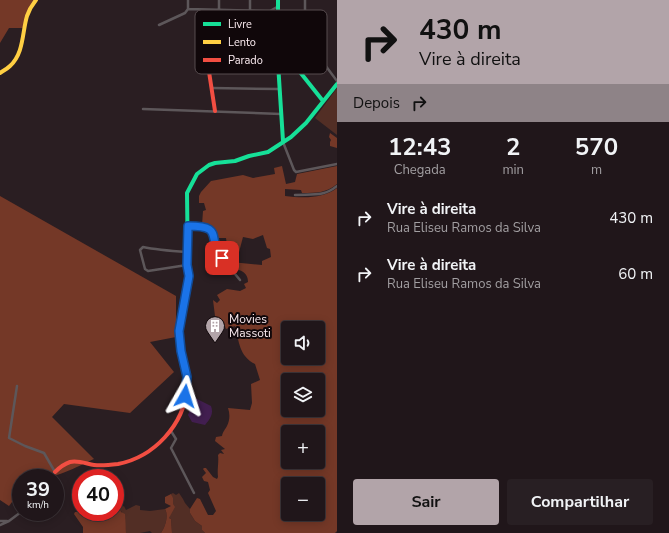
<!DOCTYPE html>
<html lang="pt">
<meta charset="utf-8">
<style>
:root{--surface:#20161a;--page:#281f23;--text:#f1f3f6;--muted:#a29fa2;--line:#3d3539;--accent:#b2a4a9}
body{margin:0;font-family:"Nunito Sans",sans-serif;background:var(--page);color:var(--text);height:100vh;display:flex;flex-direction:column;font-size:15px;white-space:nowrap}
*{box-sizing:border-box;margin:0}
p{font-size:13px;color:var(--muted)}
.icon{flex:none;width:22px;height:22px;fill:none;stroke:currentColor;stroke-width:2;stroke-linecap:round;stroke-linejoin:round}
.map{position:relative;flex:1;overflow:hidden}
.side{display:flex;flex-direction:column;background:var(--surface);width:332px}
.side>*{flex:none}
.hud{background:#b2a4a9;color:#111;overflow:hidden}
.fabs{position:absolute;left:281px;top:321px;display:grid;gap:8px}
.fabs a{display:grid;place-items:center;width:44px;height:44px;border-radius:4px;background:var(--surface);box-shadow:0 2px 10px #0003,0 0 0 1px var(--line);font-size:20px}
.speed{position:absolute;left:12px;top:469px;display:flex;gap:8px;font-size:20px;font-weight:700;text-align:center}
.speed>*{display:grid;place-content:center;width:52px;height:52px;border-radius:50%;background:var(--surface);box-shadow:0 2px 10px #0003,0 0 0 1px var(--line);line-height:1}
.speed small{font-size:10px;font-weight:400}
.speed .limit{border:6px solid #d22;background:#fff;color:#111}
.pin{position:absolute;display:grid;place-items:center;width:34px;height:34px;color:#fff;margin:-17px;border-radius:8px;box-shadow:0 2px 6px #0006}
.me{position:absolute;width:44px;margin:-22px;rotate:6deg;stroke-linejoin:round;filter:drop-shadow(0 0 3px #0008)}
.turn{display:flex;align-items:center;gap:14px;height:84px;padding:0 16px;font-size:18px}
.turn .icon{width:52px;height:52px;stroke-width:2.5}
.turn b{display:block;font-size:28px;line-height:34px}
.then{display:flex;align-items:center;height:38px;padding:0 16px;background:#0003;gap:8px;font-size:15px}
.eta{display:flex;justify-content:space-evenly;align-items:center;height:68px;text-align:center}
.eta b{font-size:24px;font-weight:700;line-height:28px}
.cta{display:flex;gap:8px;margin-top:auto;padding:8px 16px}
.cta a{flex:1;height:46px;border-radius:4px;background:var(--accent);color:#111;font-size:16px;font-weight:700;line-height:46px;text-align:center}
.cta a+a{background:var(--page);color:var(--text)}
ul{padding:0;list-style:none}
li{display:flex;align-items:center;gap:12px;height:56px;padding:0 16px}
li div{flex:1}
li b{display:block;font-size:15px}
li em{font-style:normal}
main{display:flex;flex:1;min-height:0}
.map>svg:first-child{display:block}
.green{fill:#522e25}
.forest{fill:#743827;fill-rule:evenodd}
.water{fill:#421e50}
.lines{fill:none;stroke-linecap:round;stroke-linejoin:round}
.street{stroke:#5d575a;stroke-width:2.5}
.fast{stroke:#16e098;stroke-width:4}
.slow{stroke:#ffcf43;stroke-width:4}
.jam{stroke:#f24e42;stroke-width:4}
.route-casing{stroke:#114b97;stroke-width:10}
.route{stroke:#1a73e8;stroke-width:7}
.labels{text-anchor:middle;stroke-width:4;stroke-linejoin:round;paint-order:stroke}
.poi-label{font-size:12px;fill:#fcecf1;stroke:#10070a;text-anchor:start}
.key{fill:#10070a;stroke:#574c4f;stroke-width:1}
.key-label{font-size:11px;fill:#fcecf1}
</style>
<main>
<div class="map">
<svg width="337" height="533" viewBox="0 0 337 533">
<rect width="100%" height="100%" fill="#2a1e22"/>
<!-- green -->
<path class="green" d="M337,88V135L315,118Z
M173,493L176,495L179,493L183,499L185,503L190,509V513L195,521L202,526V530L205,533H172L171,519L169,518C171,510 175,503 171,494Z
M136,505L140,506V510L150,511L165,509C169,516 165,527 161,533H152L150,531L140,533H126L124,519L120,508L124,506L126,510Z"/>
<!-- forest -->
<path class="forest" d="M0,0H36L31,5L25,27L22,28H9L0,43Z
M330,133L337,138V148L330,146V142L331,140L329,137Z
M282,166L286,184L295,182L297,174L337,166V184C326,193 316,193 302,193L301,190L285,189V196C302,198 323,199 337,188V531L335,533H205L202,530V526L195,521L190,513V509L197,498L200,499L208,515H213L216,511L208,493L210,490L208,482L204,481L202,477L206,473L203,469L204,468H206L213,477L217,479L218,477C217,469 219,462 218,455L220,453L224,454L221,450L225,449L215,441L216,437L222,436C223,431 225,430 227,426C230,420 230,414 228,408L250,410L252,403L251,384L260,380L255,364C239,356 239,341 235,326L226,329L223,321L215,316L213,300L217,303L220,300L217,295L227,289L240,291L246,288L244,284L248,282C248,271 239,270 230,267L231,262L262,265V261L271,257L270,249L267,248L263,235L253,239L243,237L238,256H234L228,253L226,238H216C213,231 210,227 202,225L203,211L206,210L204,203H199V196L201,192L211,181L243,175L253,178L275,174L274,168ZM288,328H318V358H288ZM288,380H318V410H288ZM288,432H318V462H288ZM288,484H318V514H288Z
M0,196L176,296V337L150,342L174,372L130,413L64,404L52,417L94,459C80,465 45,485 31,476L30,478H21V490L9,506L0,500Z
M171,494L173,498V504L175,507L169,518L171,519L172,533H161C165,527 169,516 165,509L171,506L165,503V497Z
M115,501L123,506L120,508L121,512L125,514L126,533H83V527L74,514L75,512H78L81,514L83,512H115Z"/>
<!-- water -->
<path class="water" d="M195,398L211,406C214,414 210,419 205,425L192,422L188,415L191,407V401Z"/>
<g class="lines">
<!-- street -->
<path class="street" d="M188,0V9
M250,0V10
M305,0V38L337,81
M219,9V0
M159,25L185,13L188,9L265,11H270L277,7
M286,55L306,39
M208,63H278
M212,88L279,89
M143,109L281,114
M283,142L294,170L296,172L337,164
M295,195C312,194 324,197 337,186
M188,226L204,227L211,230L213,235L216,251L240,280
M187,265L148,271L145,269L140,250L143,247C157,250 172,251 187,252
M17,386L9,438L25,446L44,453L55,472L50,478
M171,431L176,439L171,448L194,493
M0,521H7
M0,525L9,521L21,512"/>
<!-- fast -->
<path class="fast" d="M278,0V63L283,141
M284,52L323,101
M185,298L188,273L187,193L197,174L209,165L215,163L235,161L249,156L268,152L291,137L306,123L337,84"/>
<!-- slow -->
<path class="slow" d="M0,73C3,71 7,69 10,66C24,53 22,33 27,16C29,10 32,5 36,0"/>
<!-- jam -->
<path class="jam" d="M215,111L204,39L270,41L278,45L284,52
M55,472C59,468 64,464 70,462C78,460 87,464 94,465C102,466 110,465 118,464C154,457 184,425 187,388C188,370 181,354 179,337C178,324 182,311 185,298"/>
</g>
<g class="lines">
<defs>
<path id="route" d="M185,396L187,377L181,351L179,331L189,276L187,265L188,226C225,226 206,237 222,258"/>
</defs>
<!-- route casing -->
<use href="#route" class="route-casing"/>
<!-- route -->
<use href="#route" class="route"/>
</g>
<!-- icons -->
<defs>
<symbol id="building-pin" viewBox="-11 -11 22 30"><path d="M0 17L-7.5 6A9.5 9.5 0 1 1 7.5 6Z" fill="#b2a4a9" stroke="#10070a"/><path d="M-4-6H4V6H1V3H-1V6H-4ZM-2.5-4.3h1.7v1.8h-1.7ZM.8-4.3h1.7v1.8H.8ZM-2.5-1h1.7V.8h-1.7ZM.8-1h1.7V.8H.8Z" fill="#fff"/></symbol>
</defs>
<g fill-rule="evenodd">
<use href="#building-pin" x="204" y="315" width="22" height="30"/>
</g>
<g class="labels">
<!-- poi labels -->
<g class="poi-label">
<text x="229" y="323">Movies<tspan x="229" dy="14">Massoti</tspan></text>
</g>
</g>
<!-- legend -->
<rect x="195" y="10" width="132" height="64" rx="6" class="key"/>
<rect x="203" y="22" width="18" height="4" fill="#16e098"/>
<rect x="203" y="40" width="18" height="4" fill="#ffcf43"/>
<rect x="203" y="58" width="18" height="4" fill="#f24e42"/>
<g class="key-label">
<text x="228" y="28">Livre</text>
<text x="228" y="46">Lento</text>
<text x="228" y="64">Parado</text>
</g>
</svg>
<div class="fabs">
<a><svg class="icon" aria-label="sound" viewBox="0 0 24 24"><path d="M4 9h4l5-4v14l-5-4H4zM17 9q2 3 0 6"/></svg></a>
<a><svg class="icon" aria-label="layers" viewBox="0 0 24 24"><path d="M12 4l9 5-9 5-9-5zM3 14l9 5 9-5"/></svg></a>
<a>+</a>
<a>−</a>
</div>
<div class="speed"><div>39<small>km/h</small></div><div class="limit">40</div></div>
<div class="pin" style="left:222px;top:258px;background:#d93025"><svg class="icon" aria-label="arrive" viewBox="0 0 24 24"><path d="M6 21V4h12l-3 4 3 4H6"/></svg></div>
<svg class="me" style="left:185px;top:396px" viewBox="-20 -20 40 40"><path d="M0-17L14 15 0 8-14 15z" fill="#1a73e8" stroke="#fff" stroke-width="4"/></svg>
</div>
<section class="side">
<div class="hud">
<div class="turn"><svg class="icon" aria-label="right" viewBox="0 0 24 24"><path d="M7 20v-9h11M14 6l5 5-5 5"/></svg><div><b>430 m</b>Vire à direita</div></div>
<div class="then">Depois<svg class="icon" aria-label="right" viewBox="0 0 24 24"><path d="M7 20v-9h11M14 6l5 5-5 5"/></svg></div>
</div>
<div class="eta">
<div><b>12:43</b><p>Chegada</p></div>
<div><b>2</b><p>min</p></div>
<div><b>570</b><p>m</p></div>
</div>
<ul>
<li><svg class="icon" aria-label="right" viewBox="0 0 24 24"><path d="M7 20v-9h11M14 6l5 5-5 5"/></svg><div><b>Vire à direita</b><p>Rua Eliseu Ramos da Silva</p></div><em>430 m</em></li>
<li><svg class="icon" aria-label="right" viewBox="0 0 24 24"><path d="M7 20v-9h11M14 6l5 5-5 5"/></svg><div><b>Vire à direita</b><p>Rua Eliseu Ramos da Silva</p></div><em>60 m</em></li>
</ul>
<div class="cta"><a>Sair</a><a>Compartilhar</a></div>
</section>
</main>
